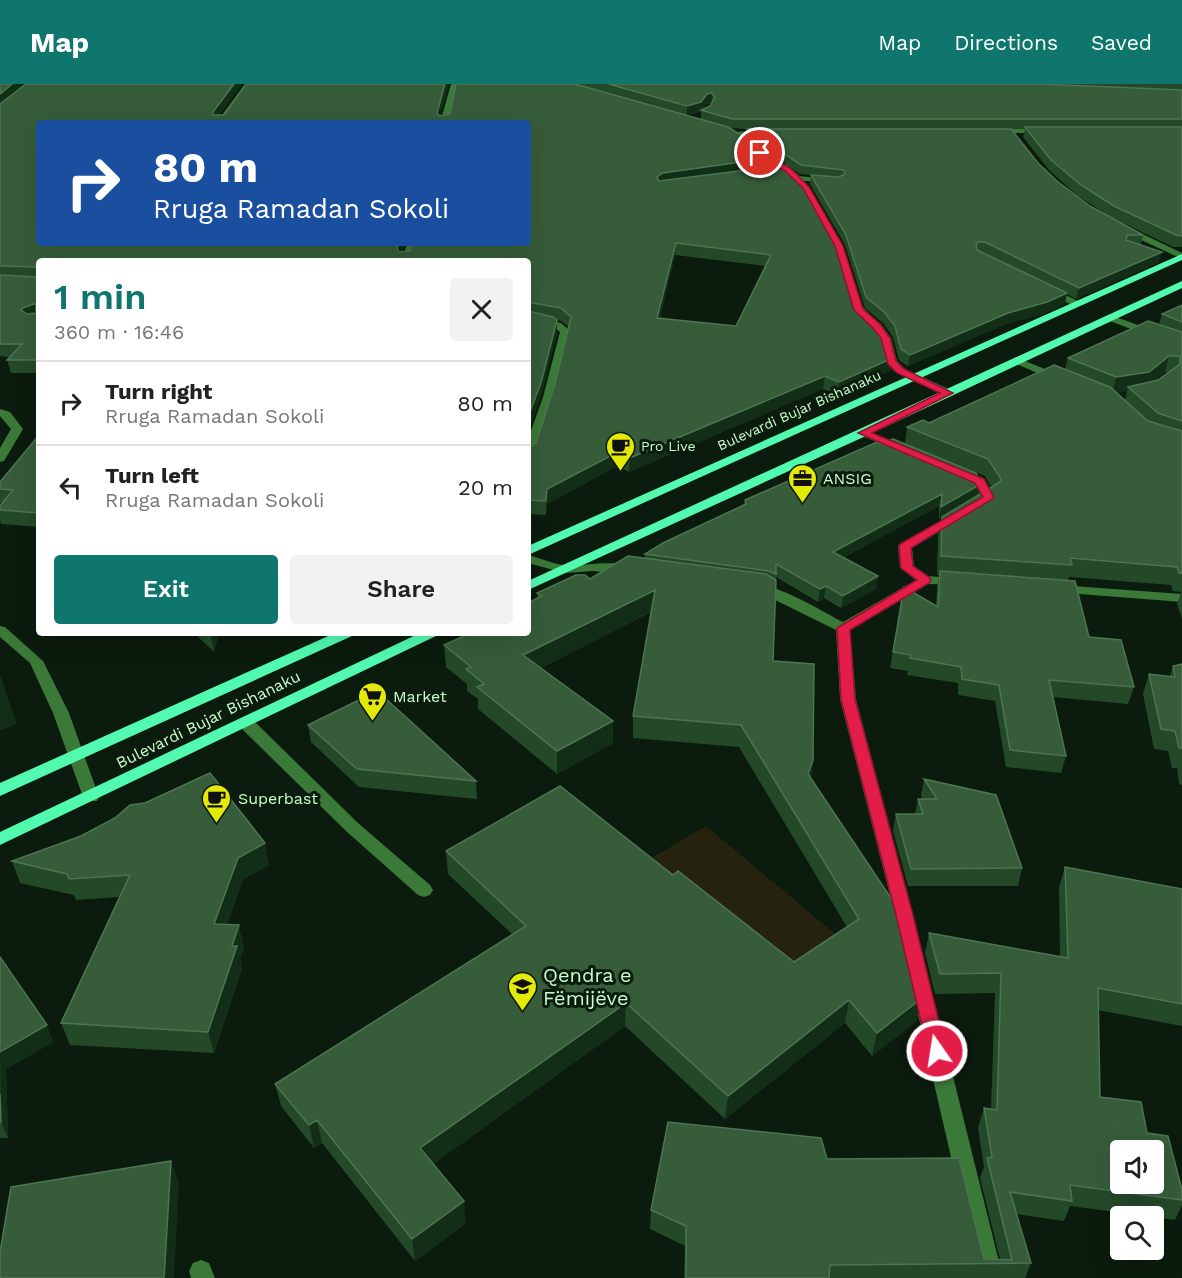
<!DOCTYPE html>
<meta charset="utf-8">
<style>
:root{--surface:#fff;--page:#f2f2f2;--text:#222;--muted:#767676;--line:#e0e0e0;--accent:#0f766e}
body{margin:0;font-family:"Work Sans",sans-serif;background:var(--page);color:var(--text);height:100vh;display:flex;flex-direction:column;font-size:22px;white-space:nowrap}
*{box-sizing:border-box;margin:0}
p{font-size:20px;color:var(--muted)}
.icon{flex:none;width:33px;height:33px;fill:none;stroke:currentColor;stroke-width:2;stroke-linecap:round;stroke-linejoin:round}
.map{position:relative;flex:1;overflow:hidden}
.panel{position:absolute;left:36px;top:174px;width:495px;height:378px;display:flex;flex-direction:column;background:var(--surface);border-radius:6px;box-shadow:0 6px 24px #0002}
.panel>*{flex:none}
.guide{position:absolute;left:36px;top:36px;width:495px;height:126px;border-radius:6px;box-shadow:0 6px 24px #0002;background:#1a4fa0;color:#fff;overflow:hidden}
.controls{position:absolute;left:1110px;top:1056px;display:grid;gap:12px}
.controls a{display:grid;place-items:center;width:54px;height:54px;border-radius:6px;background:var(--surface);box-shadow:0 6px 24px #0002;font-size:30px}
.pin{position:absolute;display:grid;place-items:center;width:51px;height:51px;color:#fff;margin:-26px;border:3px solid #fff;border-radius:50%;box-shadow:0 2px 6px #0007}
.me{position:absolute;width:66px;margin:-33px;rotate:347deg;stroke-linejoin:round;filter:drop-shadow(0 0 4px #0008)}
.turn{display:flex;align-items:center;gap:21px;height:126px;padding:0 18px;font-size:27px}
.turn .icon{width:78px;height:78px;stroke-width:2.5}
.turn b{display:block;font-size:42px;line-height:51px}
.round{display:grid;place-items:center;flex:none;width:63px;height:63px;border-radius:6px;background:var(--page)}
.summary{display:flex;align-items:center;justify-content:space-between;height:102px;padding:0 18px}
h1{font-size:36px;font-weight:600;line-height:45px;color:var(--accent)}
.button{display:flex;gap:12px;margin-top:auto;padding:12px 18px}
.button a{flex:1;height:69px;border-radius:6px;background:var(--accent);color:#fff;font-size:24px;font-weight:600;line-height:69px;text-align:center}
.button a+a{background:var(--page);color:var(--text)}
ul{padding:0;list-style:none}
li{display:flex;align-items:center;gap:18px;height:84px;padding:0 18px;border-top:2px solid var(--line)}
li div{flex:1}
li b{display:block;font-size:22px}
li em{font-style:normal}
header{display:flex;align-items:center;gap:36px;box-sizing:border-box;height:84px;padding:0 30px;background:var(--accent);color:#fff}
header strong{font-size:28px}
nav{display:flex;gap:33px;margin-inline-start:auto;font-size:21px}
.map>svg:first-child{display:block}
.green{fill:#25220f}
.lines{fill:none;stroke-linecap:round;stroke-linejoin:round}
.minor{fill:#3a7937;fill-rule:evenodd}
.major{fill:#51faaf;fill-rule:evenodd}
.wall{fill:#244929;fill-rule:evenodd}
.shaded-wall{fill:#132e17}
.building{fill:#365c3a;stroke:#4c7551;stroke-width:1.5;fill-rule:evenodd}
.route{fill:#e11d48;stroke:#92132f;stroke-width:1.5}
.labels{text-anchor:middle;stroke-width:6;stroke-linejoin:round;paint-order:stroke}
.far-street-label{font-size:14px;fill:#c7fdc9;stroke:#0b1b0d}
.far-poi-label{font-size:14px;fill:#c7fdc9;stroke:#0b1b0d;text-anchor:start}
.poi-label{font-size:16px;fill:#c7fdc9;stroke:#0b1b0d;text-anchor:start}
.street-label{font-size:16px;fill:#c7fdc9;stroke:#0b1b0d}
.near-poi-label{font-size:20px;fill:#c7fdc9;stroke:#0b1b0d;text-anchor:start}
</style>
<header>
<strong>Map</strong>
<nav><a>Map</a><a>Directions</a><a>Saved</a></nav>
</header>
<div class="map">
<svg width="1182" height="1194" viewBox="0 0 1182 1194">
<rect width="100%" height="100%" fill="#0b1b0d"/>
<!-- green -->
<path class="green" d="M706,742L839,853L779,893L648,776Z"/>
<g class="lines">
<!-- minor -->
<path class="minor" d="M245,0H251L224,39H216Z
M451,0H457L448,39H440Z
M767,45L770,49L731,51L727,49Z
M992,45H1043L1047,47L1043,49H989Z
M798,92L829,95L833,97L829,99L795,96L794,94Z
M823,137H829L843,162L863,225L881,240L891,254L897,277L905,285L953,307V311H945L897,289L888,280L881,254L854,226L835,162L822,139Z
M1122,143H1128L1182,169V175L1122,147Z
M408,159H416L410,177H400Z
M1049,203L1080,218L1082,220L1074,222L1046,208L1044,206Z
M528,232L561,239L570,247L553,313L534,372L528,376V355L543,313L560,248L554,243L528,238Z
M1107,232H1113L1182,257V264L1107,236Z
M1018,274L1064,293L1065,295L1060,298L1056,297L1014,279V275Z
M0,325L10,328L23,345L4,377L0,378V364L11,345L0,332Z
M864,346L907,363L909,365L903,369L899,367L860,351V347Z
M961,385L984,394L995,414C991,420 982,425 975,423L973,420L982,413L975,399L957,392V386Z
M958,427L964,431L962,434L912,464L914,482L928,492L963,495L965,498L963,501L928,500L850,546L856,615L913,831L1003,1194H979L895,831L840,615L836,546L751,504C765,491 826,530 843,538L916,496L900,484L898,462Z
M528,471C540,474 553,480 565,481C582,483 622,473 635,486L628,490L593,487L565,489L528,479Z
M1059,501L1182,510V518L1054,508L1052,505L1054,502Z
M0,542L5,543L43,577L69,629L99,713L97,717H85L83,713L53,629L30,579L0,553Z
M246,634L252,635L358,739L430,801L433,806L430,811L424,813L418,811L346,747L240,643L238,639L240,635Z
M201,1176L209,1179L215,1194H191L189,1187L193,1179Z"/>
<!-- major -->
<path class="major" d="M1182,170V176L528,471V462Z
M1182,197V204L868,351L528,506V497Z
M335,549H354L352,552L0,712V699Z
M420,549H438L436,552L0,761V748Z"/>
</g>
<!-- wall -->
<path class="wall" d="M0,0H242L219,31L449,0L440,31L450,30L456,0H1182V163H1173L1111,133L1078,112L1049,86L1023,53L1025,45H1011L1038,79L1057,97L1090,122L1143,151L1141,161L1159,178L1076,215L1067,210L1065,220L1045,229L1006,240L908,282L899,276L893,253L883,239L865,224L845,161L810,100L811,91L800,90L746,53L747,45L729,44L776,73L775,82L853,214L888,268L893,274L891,286L838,311L823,305L629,388L617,382L547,420L546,431L528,430V364L536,359L555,300L569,243L561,237L557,236V249L541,312L528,348V177H39V289H11L7,276L10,273L0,272ZM583,2L687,32L701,27L706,20L711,19L710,22L701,26V36ZM528,39L410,167H402L406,159H39ZM981,168H983L1030,192ZM675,171L766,182L736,242L660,234Z
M1182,221V535L1177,520L1181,508L1173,507L1171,501L1069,493L1068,496L1089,553L1134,603L1128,620L1053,613L1066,672L1061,689L1006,683L995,617L958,611V599L907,591L908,587L890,584L904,503L936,521L937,503L939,491L937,490L938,451L942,433L939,435V422L844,473L878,492L876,505L841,524L824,514L818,518L776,493L773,577L813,676L811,695L917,937L872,972L845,939L725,1035L625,942L433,1080L466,1139L415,1177L322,1059L314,1064L281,1022L275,1000L512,850L448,790L446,767L673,791L794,878L847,843L739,663L633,654V632L651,528L541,584L613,637V659L557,690L478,625V615L467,607V600L446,583L444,561L528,549L537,514V509L590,495L645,474V470L744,421L745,416L981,400L979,410L991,403L985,392L905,360L907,343L929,339L1065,285L1068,274L1159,240L1162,230ZM1165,288H1169L1158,296L1152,298ZM1127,307L1125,316L1116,309Z
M39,351V443L1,440L0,436V422L2,419H0V398Z
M194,549H219L214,568Z
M1182,580V701L1179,700L1177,684H1172L1168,667L1154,665L1143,610L1149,590L1170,592L1173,582Z
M308,641L476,697L477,715L359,703L311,658Z
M924,695L1022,784L1018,802H908L893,747L896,730H915L918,715H923L921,712Z
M12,777L269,781L243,795L227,840L244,863L240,874L242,884L214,969L70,961L61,939L119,813L76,816L74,811L20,799Z
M1065,783L1182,805V942L1098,926L1100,1013L1147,1049L1182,1106V1121L1175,1136L1070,1122L1064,1137L1016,1130L1031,1179L1025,1194H684L685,1162L650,1145L651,1126L827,1075L984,1175H1000L980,1094L984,1083L978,1044L984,1024L991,1025L995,909L935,910L925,869L929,849L1060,873L1059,803Z
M0,873L53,958L6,985L8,1054H0Z"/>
<!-- shaded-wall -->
<path class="shaded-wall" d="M12,0H25L0,21V10Z
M234,0H242L214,38L213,28Z
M445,0H449L438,38L437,29Z
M712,9V19L706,20L701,27L687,32V22L707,10Z
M776,73L775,84L657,103V93L663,89Z
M399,159H406L398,176L397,164Z
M676,159L675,171L657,246V234Z
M1162,168L1159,178L1076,215L1079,204Z
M1067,209L1065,220L1045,229L1006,240L908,282L910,271L1008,229Z
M36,219L39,229L26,236L21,226L23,224Z
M557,236V249L541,312L528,348V333Z
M1169,272L1165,288L1144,304L1128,303L1127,307L1112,310L1116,293Z
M893,274L891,286L838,311L839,298Z
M825,292L823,305L629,388L630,374Z
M618,368L617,382L547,420L546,431V417L547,405Z
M981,400L979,412L939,435L941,423Z
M942,410L939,422L832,480L833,468Z
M878,492L876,505L841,524L843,512Z
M826,502L824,514L818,518L820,505Z
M655,506L654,526L524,593L523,571Z
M212,549H219L214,568L211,553Z
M0,587V593H1L17,640L0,647Z
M613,637V659L557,690V667Z
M813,676L810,698L808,690Z
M265,759L269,781L243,795L220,861L214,840L238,774Z
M239,841L244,863L240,874L242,884L214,969L208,948L232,862Z
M922,914L917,937L872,972L877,949Z
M849,916L845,939L725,1035L728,1012Z
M626,919L625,942L423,1087L420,1064Z
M47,941L53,958L6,985L8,1054L1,1038L0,968Z
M317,1036L322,1059L314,1064L309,1041Z
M171,1077L179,1099L174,1194H164Z
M464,1117L466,1139L415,1177L412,1155Z"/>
<!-- building -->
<path class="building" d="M0,0H12L0,10Z
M26,0H234L213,28V31H224L246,0H445L437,29L439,32L450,30L456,0H575L728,43L776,73L663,89L657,93L659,97L786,81L802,95L834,151L853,214L881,243L888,268L893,274L839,298L825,292L630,374L618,368L547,405L546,417L528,416V364L536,359L555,300L571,233L561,224L528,218V177H39V276H7L22,260H0V191L36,193L38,191L36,183L0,182V20ZM39,39H528V159H413L410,167L399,168L397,164L399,159H39ZM676,159L771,171L736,242L657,234ZM36,219V229L27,230L21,226L23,224Z
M609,0H1042L1182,6V35H732L701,26L710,22L715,13L712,9L707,10L701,18L687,22Z
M1025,43H1182V152L1176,151L1114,122L1081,101L1051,76Z
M747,45H1011L1038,79L1057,97L1090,122L1143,151H1127L1126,156L1162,168L1079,204L985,158H978L976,160L977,166L1067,209L1047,218L1008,229L910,271L901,265L895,242L884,228L866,213L846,151L811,91L839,93L845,90L844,86L801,81Z
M1182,221V238L1162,230Z
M528,227L553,233L557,236L541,299L528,333Z
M1148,237L1182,248V337L1158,329L1128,303L1158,296L1180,280V272H1169L1149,288L1116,293L1068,274Z
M1054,281L1110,303L1148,337L1182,347V489H1179L1177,483L1070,474L1072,481L941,472L942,433L1000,398L1001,395L988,375L907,343L923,336L929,339Z
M39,351V429L0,426V422L13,406L0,405V398Z
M893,355L976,389L981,400L941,423L942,410L833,468L878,492L843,512L826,502L820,505L776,480V490L769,487L645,470L663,459L746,420L745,416L877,358L882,360Z
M628,472L766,490L776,496L773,577L814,580L813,676L808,690L903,832L922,914L877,949L849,916L728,1012L626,919L420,1064L464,1117L412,1155L317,1036L309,1041L275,1000L526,842L446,767L560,702L673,791L678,787L794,878L859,835L741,641L633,632L655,506L523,571L613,637L557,667L477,603L484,600L466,585L471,583L444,561L471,549H528V519L542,512L537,509L576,491H585L590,495Z
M940,487L1075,497L1089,553L1121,556L1134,603L1049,596L1066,672L1010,666L999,601L962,595L961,583L910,574L911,571L893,568L904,503L938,523Z
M1182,580V664H1179L1175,647L1161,645L1149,590L1175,593L1173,582Z
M385,614L476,697L357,685L308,641L359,616L363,621L375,615L377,617Z
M210,689L265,759L238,774L214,840L239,841L232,862H237L208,948L61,939L130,791L69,795L67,790L12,777L81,752L115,734L130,721L145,719Z
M924,695L996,711L1022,784L911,785L896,730H923L918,715H937Z
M1065,783L1182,805V920L1098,904L1100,1013L1141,1018L1147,1049L1168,1052L1182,1106V1116L1070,1101L1072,1117L1010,1108L1031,1179L830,1181L829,1194H686V1142L651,1126L668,1038L821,1054L827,1075L959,1074L984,1175L1012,1176L987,1074L992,1073L984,1024L997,1026L1001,889L940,890L929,849L1068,874ZM1120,1066H1154V1100H1120Z
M0,873L47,941L0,968Z
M0,1010L1,1038H0Z
M171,1077L164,1194H0V1168L11,1103Z"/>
<!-- route -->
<path class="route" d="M760,67L790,84L809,103L843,162L863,225L880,240L890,254L896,277L904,285L953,309L872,349L984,395L994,414L911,464L913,482L929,493L931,496L929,499L850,546L855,615L913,831L946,967L943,972L937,975L930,972L928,967L896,831L841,615L837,544L917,496L901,484L899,462L900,460L983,413L975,399L858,349L940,309L897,289L888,280L881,254L873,244L854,226L835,162L803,104L785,87L757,70Z"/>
<!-- icons -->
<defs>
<symbol id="cafe-pin" viewBox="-11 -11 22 30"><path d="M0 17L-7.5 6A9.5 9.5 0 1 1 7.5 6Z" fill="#e3ea07" stroke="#0b1b0d"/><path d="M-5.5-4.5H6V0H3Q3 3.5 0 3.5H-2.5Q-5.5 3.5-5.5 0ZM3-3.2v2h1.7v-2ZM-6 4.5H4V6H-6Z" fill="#111"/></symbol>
<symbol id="office-pin" viewBox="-11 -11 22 30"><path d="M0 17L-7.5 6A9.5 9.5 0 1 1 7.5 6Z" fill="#e3ea07" stroke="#0b1b0d"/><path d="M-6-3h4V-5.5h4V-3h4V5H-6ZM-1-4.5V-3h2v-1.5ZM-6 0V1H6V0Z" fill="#111"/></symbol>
<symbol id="supermarket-pin" viewBox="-11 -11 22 30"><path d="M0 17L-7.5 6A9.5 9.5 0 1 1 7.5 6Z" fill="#e3ea07" stroke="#0b1b0d"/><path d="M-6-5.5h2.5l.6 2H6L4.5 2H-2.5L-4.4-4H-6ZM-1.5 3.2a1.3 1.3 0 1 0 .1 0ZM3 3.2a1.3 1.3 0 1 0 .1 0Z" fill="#111"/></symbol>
<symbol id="school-pin" viewBox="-11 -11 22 30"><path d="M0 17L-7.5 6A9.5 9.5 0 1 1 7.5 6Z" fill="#e3ea07" stroke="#0b1b0d"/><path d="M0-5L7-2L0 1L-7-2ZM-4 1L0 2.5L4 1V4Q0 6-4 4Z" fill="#111"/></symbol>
</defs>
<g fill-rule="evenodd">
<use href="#cafe-pin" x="604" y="346" width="33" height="45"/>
<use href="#office-pin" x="786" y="378" width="33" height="45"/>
<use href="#supermarket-pin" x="356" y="596" width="33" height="45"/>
<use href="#cafe-pin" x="200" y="698" width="33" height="45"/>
<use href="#school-pin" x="506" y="886" width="33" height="45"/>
</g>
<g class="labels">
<!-- far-street labels -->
<g class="far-street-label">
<text transform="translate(799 326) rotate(-24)" y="5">Bulevardi Bujar Bishanaku</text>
</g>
<!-- far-poi labels -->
<g class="far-poi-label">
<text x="641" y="367">Pro Live</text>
</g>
<!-- poi labels -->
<g class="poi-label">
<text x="823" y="400">ANSIG</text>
<text x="393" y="618">Market</text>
<text x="238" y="720">Superbast</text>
</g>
<!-- street labels -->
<g class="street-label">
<text transform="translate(208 635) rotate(-26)" y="6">Bulevardi Bujar Bishanaku</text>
</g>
<!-- near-poi labels -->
<g class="near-poi-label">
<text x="543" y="898">Qendra e<tspan x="543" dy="23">Fëmijëve</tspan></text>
</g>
</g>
</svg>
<div class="controls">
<a><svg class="icon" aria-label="sound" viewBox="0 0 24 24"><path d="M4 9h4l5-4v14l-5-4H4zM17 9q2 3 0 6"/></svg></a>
<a><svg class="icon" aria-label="search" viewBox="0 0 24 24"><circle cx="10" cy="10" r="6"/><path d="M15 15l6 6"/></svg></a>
</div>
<div class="pin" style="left:760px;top:69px;background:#d93025"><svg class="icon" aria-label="arrive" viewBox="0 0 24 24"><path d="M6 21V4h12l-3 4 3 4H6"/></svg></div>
<svg class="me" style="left:937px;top:967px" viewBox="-20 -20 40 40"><circle r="17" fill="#e11d48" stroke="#fff" stroke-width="3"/><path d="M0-11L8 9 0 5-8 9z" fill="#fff"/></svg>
<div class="guide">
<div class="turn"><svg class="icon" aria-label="right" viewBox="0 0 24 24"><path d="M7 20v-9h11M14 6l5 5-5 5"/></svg><div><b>80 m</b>Rruga Ramadan Sokoli</div></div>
</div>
<section class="panel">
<div class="summary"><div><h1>1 min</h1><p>360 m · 16:46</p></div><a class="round"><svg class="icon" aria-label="close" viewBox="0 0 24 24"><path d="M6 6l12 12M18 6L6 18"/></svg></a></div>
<ul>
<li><svg class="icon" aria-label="right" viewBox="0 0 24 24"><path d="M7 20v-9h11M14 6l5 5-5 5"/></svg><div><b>Turn right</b><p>Rruga Ramadan Sokoli</p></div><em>80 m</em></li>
<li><svg class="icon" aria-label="left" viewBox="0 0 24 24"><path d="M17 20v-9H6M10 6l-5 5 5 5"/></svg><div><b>Turn left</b><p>Rruga Ramadan Sokoli</p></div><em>20 m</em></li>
</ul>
<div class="button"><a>Exit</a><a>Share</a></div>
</section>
</div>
